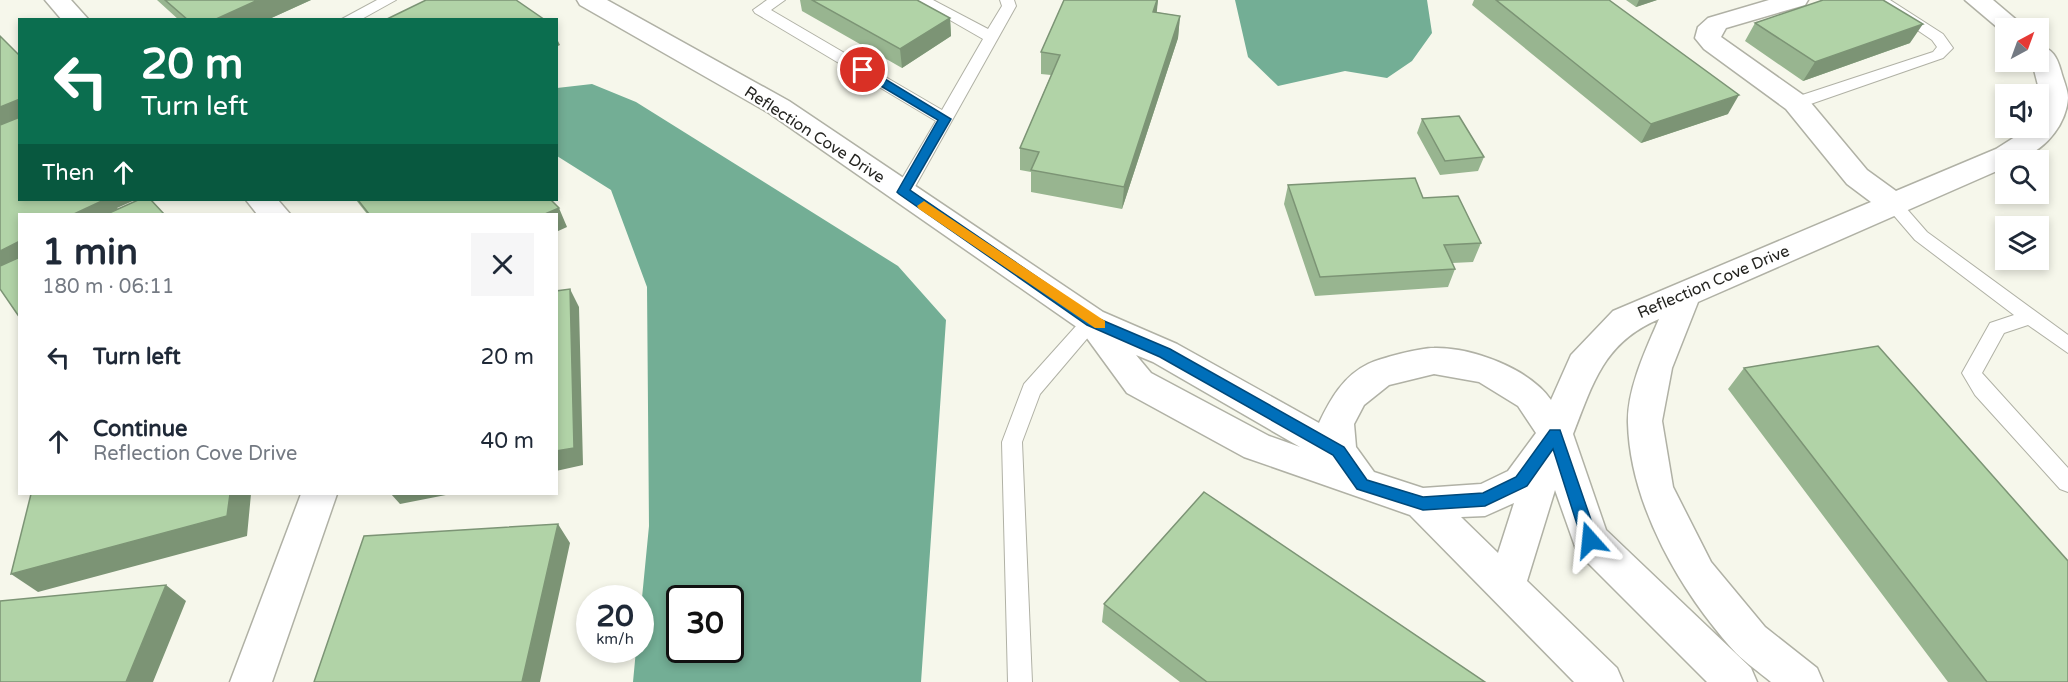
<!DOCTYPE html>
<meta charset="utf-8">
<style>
:root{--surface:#fff;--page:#f6f6f7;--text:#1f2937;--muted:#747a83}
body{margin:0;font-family:"Varela Round",sans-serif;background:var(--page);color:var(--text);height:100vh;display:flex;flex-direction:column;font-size:22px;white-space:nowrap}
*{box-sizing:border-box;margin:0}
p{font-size:20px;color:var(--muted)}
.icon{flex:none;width:33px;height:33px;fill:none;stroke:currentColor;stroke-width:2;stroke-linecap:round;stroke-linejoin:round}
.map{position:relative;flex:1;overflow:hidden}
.side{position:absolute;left:18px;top:213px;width:540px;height:282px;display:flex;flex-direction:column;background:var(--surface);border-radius:0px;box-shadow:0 3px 9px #0003}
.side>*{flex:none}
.top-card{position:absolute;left:18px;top:18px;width:540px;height:183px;border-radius:0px;box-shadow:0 3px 9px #0003;background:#0b6e4f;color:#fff;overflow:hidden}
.needle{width:39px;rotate:41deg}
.fabs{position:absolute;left:1995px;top:18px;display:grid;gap:12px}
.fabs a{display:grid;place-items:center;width:54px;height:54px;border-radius:0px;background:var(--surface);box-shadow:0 3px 9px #0003;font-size:30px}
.speed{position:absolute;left:576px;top:585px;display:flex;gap:12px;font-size:30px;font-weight:700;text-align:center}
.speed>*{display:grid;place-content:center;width:78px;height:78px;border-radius:50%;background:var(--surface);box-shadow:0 3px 9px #0003;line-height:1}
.speed small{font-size:15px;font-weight:400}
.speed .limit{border:3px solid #111;border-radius:9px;background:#fff;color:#111}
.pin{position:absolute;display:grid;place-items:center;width:51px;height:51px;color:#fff;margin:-26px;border:3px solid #fff;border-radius:50%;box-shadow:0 2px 6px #0007}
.me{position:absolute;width:66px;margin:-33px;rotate:342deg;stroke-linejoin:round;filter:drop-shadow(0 0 4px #0008)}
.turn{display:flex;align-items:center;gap:21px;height:126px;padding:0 24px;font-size:27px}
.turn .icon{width:78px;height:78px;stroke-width:2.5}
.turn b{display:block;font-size:42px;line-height:51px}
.then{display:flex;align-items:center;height:57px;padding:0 24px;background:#0003;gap:12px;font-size:22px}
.round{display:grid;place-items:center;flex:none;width:63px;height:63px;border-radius:0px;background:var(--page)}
.head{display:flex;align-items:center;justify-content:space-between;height:102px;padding:0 24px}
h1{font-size:36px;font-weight:800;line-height:45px}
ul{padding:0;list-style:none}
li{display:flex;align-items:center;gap:18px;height:84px;padding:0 24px}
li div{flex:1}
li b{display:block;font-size:22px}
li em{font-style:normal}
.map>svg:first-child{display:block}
.water{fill:#73ae95;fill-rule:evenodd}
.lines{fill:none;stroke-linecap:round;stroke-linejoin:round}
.service-casing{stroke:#b0b1a5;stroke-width:2}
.minor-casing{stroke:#b0b1a5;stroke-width:3}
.service{fill:#fff;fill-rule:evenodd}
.minor{fill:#fff;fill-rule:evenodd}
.wall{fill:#98b590}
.shaded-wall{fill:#7c9475}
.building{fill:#b1d3a7;stroke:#7c9475;stroke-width:1.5}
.route{fill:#006fba;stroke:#004879;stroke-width:1.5}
.slow{fill:#f59e0b}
.labels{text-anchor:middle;stroke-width:4.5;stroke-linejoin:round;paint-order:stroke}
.street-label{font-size:16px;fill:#242420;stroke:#fff}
</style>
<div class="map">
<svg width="2068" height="682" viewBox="0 0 2068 682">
<rect width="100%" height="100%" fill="#f6f7eb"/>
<!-- water -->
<path class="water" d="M1235,0H1427L1432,33L1412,61L1387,78L1345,71L1278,86L1248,57Z
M592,84L636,102L898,266L946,320L921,682H633L636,650H640L641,608L649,526L647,287L611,190L557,156V88ZM680,598H730V650H680Z"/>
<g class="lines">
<defs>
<path id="service" d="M377,0H396L360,20H340Z
M767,0H785L771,10L942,110L983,39L915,0H933L988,29L1002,6L1000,0H1014L1016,6L912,192L903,198L894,192L936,121L755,13L753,10Z
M1873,0H1890L1943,34L1953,48L1943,58L1802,107H1790L1788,103L1790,99L1933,52L1937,47L1932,40Z
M1893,198L1899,200L1927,232L2068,335V353L2028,325L2004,333L1982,373L2068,468V492L2060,489L1975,395L1962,373L1990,323L2014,315L1915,240L1884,204Z
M1092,314L1099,316L1102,321L1040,394L1022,442L1032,682H1008L1002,442L1024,384L1085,316Z"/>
<path id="minor" d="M45,0H71L89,20H62Z
M577,0H607L789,101L1103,312L1177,344L1319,423C1330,400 1343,376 1368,364C1381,358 1419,348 1434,348C1472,347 1530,369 1551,400L1571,355L1613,311L1871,202L1847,184L1786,109L1704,49L1695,38L1698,27L1708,18L1769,0H1808L1805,5L1726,28L1721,37L1806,97L1867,170L1896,191L1996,149L2029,128H2038V105L2041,97L2032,62H2038V45C2053,49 2057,57 2061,71C2063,79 2068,90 2068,98C2066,129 2037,160 2006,160V167L1698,302L1672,368L1662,421L1673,487L1711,562L1765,627L1817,668L1823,682H1771C1759,672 1746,663 1736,653C1681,593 1630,505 1628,423C1627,389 1646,349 1659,319C1604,342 1593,383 1573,434L1606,530L1751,668L1757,682H1707L1577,552L1555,490L1527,581L1617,668L1623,682H1574L1410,515L1244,457L1127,393L1081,330L769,113L580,5ZM1136,355L1153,362L1300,447L1269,436L1151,373ZM1434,374L1479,382L1518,406L1536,433L1508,471L1481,484L1423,488L1374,472L1356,447L1354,424L1364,405L1389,385ZM1514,503L1498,553L1461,517L1485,516Z
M1965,0H1993L2026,28H2006L2004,33Z
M246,200H278L290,214H257Z
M301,494H337L272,682H230Z"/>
</defs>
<!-- service casing -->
<use href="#service" class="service-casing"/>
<!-- minor casing -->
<use href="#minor" class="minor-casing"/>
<!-- service -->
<use href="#service" class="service"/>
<!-- minor -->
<use href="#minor" class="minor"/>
</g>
<!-- wall -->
<path class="wall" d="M157,0H311L267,20H179Z
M800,0H917L950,18L951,36L902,68L802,11Z
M1064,0H1158L1156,12L1180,16L1178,38L1122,209L1031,192V172L1020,170V148L1051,75L1041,74V52Z
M1474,0H1609L1728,114L1641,143L1472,5Z
M1626,0H1657L1636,7Z
M1755,23L1910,43L1803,81L1745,41Z
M1422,119L1484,157L1478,171L1440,175L1417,133Z
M1288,185L1423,198L1481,243L1473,262L1452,263L1455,269L1448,287L1315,296L1284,204Z
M356,200H551L567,227L556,214H367Z
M1744,368L2068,682H1948L1728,389Z
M1104,604L1485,682H1180L1102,622Z"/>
<!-- shaded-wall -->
<path class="shaded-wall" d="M258,0H311L267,20H214Z
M1157,0H1158L1156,20L1153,12Z
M1639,0H1657L1636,7Z
M1180,16L1178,38L1122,209L1124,187Z
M950,18L951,36L902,68L900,49Z
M1923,24L1910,43L1803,81L1815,62Z
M556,37L560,45L556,47Z
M1739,95L1728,114L1641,143L1651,124Z
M20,99V125L0,133V107Z
M104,200H135L117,208L123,214H74Z
M559,208L567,227L556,232V214H545Z
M20,241V269L0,274V251Z
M570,289L579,307L583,465L556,471V451Z
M230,494H251L247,536L38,592L11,574Z
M391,494H451L400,504Z
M558,524L570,543L540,682H522Z
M166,585L186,601L153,682H126Z"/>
<!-- building -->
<path class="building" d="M165,0H258L214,20H188Z
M426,0H516L545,20H385Z
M812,0H917L950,18L900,49Z
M1064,0H1157L1153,12L1180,16L1124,187L1031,170L1039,152L1020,148L1060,55L1041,52Z
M1496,0H1609L1739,95L1651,124Z
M1823,0H1883L1923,24L1815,62L1755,23Z
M0,36L20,56V99L0,107Z
M1459,116L1484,157L1445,161L1422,119Z
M20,117V200H104L74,214H20V241L0,251V125Z
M1415,178L1423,198L1458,196L1481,243L1444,245L1455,269L1320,277L1288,185Z
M138,200H151L164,214H107Z
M358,200H551L559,208L545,214H369Z
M20,257V318L0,289V266Z
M570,289L574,448L556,451V291Z
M1878,346L2068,561V682H1987L1744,368Z
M1204,492L1485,682H1207L1104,604Z
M31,494H230L227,516L11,574Z
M558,524L522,682H314L364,536Z
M166,585L126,682H0V601Z"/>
<!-- route -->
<path class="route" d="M859,68H867L951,119L910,190L1097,318L1170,349L1344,447L1367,480L1423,497L1483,493L1516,477L1550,430H1560L1598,540L1596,545L1590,547L1585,545L1582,540L1553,449L1527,486L1485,506L1423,510L1357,489L1333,455L1160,357L1087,325L899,194L897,192L938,120L859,73Z"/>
<!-- slow -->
<path class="slow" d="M924,201L1105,321V328H1095L919,209L917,206Z"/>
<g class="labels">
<!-- street labels -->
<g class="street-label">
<text transform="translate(815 134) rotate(33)" y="6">Reflection Cove Drive</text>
<text transform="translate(1713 281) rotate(-23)" y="6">Reflection Cove Drive</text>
</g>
</g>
</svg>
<div class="fabs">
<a><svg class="needle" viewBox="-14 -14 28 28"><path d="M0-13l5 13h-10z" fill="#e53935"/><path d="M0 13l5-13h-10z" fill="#747a83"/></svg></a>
<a><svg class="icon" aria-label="sound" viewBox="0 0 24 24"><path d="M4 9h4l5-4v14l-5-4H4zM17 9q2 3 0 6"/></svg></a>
<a><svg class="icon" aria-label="search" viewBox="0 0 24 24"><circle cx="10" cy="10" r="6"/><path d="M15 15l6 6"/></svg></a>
<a><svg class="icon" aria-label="layers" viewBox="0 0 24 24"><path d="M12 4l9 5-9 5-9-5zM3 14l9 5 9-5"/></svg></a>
</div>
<div class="speed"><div>20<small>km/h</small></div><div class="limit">30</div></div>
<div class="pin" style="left:863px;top:70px;background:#d93025"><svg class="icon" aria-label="arrive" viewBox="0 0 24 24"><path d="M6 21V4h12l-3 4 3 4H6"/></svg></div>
<svg class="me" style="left:1590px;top:540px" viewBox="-20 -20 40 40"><path d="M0-17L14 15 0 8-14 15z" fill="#006fba" stroke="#fff" stroke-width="4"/></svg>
<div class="top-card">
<div class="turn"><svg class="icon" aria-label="left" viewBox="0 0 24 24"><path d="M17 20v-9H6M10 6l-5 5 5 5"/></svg><div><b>20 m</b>Turn left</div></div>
<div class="then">Then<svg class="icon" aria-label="ahead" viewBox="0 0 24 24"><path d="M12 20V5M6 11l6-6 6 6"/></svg></div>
</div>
<section class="side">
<div class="head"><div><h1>1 min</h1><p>180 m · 06:11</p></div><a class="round"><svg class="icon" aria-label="close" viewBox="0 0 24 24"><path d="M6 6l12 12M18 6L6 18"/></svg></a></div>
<ul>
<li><svg class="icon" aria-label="left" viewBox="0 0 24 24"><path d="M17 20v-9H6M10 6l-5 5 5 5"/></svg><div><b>Turn left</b></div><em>20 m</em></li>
<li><svg class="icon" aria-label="ahead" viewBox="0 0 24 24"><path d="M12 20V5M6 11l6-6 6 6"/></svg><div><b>Continue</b><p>Reflection Cove Drive</p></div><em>40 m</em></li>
</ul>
</section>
</div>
